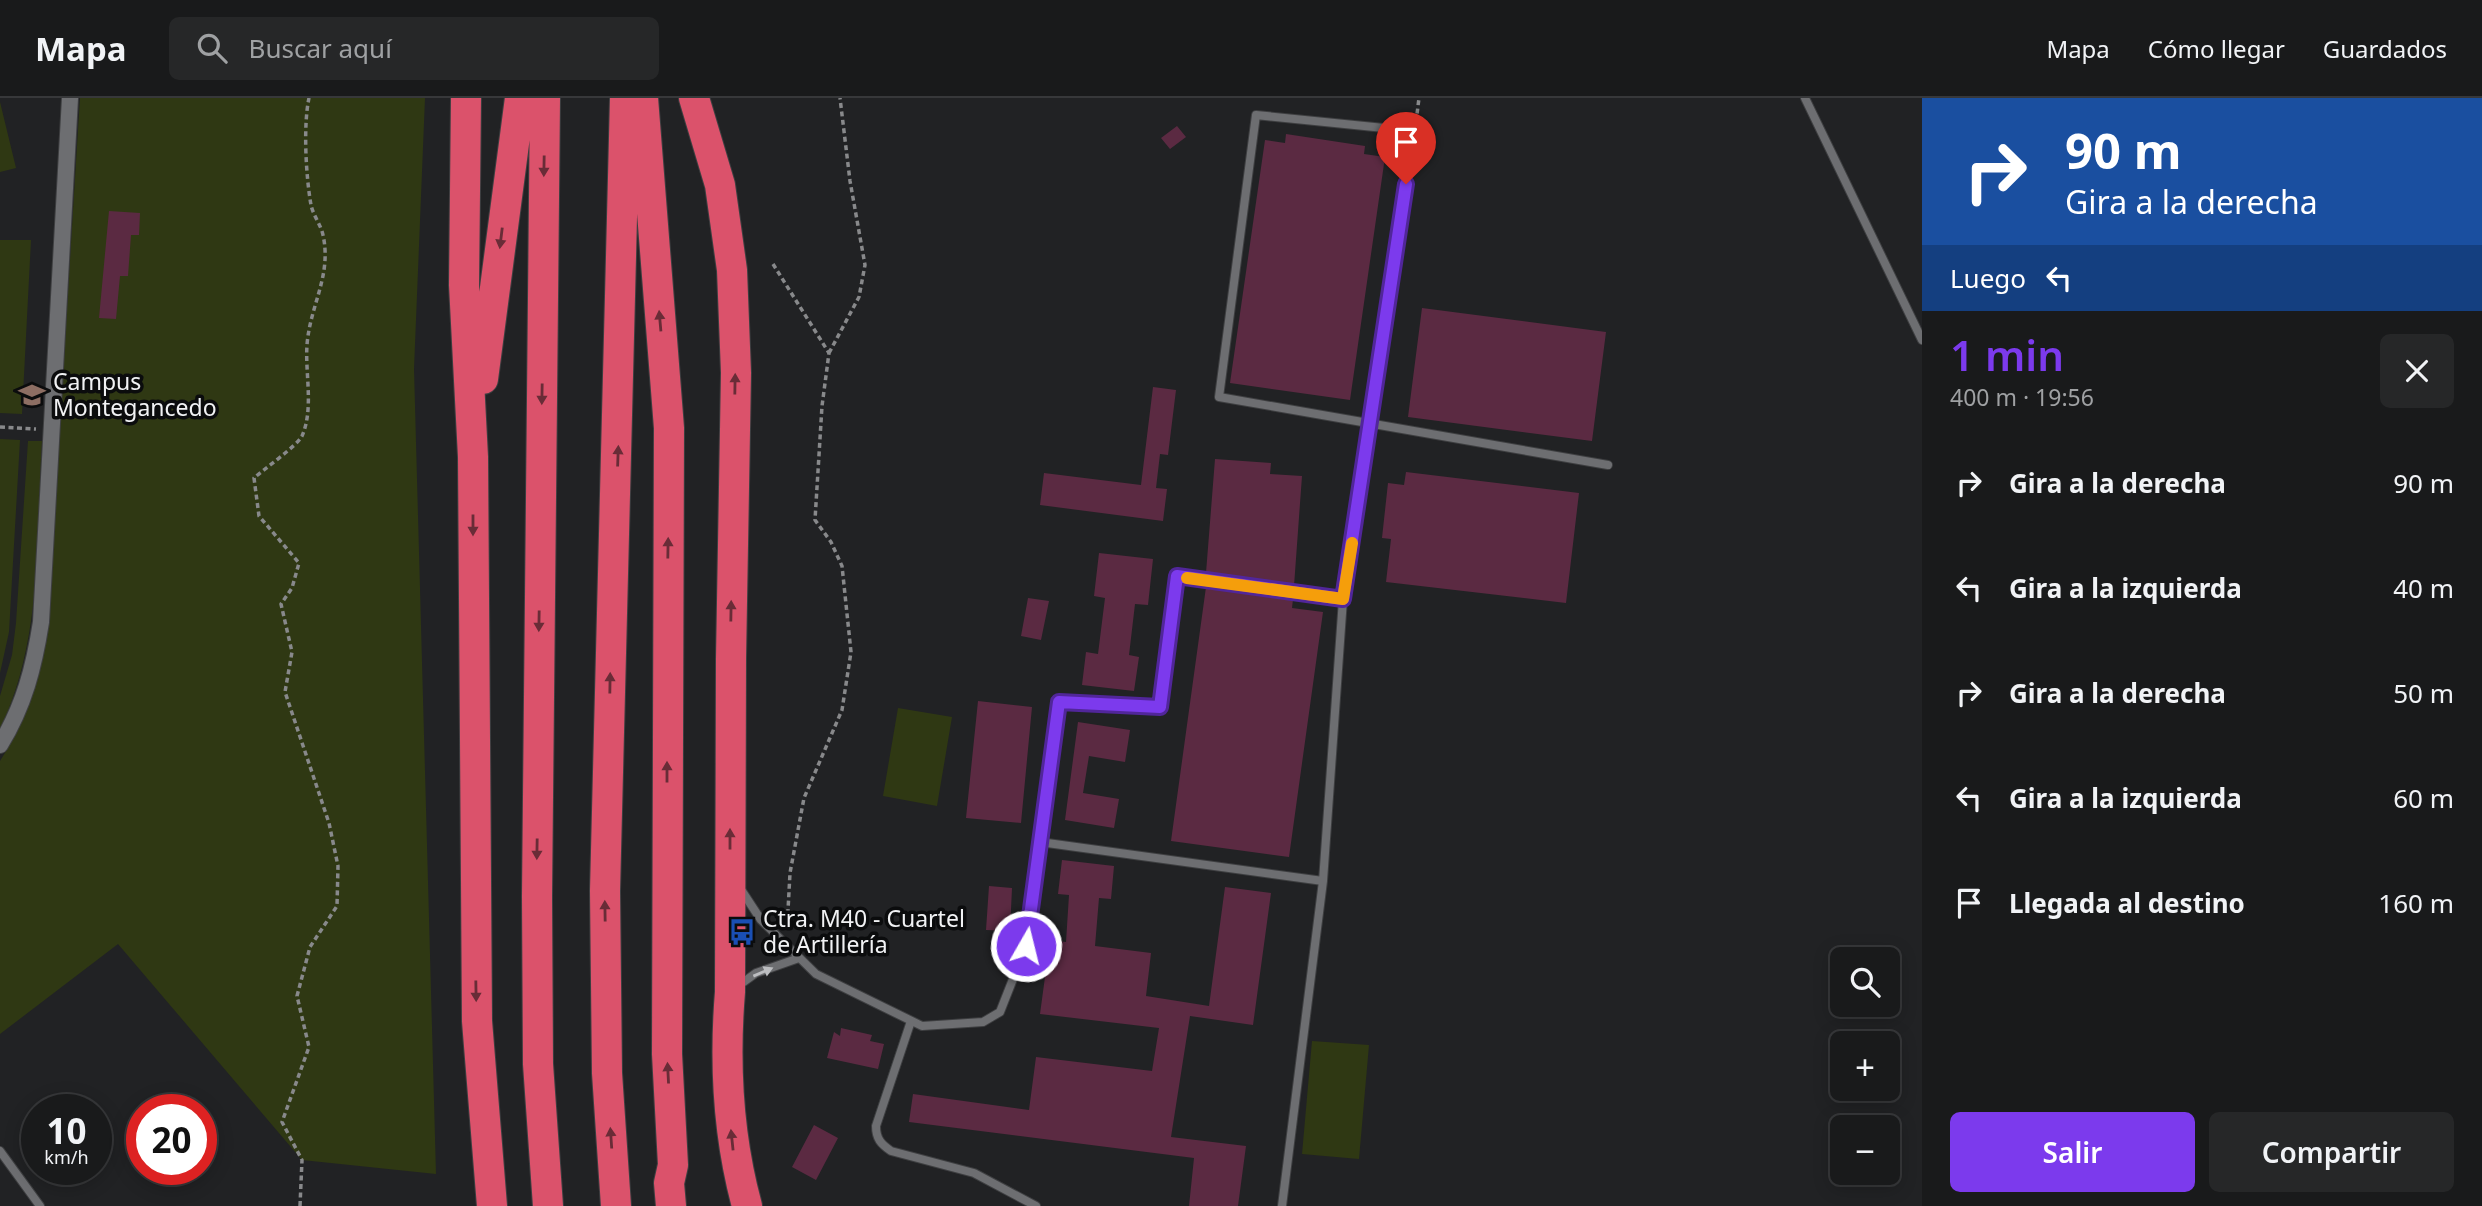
<!DOCTYPE html>
<html lang="es">
<meta charset="utf-8">
<style>
:root{--surface:#191a1b;--page:#262728;--text:#f1f3f6;--muted:#9fa1a3;--line:#37383a;--accent:#7c3aed}
body{margin:0;font-family:"Noto Sans",sans-serif;background:var(--page);color:var(--text);height:100vh;display:flex;flex-direction:column;font-size:26px;white-space:nowrap}
*{box-sizing:border-box;margin:0}
p{font-size:23px;color:var(--muted)}
.icon{flex:none;width:38px;height:38px;fill:none;stroke:currentColor;stroke-width:2;stroke-linecap:round;stroke-linejoin:round}
.map{position:relative;flex:1;overflow:hidden}
.panel{display:flex;flex-direction:column;background:var(--surface);width:560px}
.panel>*{flex:none}
.top-card{background:#1a4fa0;color:#fff;overflow:hidden}
.tools{position:absolute;left:1830px;top:849px;display:grid;gap:14px}
.tools a{display:grid;place-items:center;width:70px;height:70px;border-radius:10px;background:var(--surface);box-shadow:0 4px 18px #0003,0 0 0 2px var(--line);font-size:35px}
.speed{position:absolute;left:21px;top:996px;display:flex;gap:14px;font-size:35px;font-weight:700;text-align:center}
.speed>*{display:grid;place-content:center;width:91px;height:91px;border-radius:50%;background:var(--surface);box-shadow:0 4px 18px #0003,0 0 0 2px var(--line);line-height:1}
.speed small{font-size:18px;font-weight:400}
.speed .limit{border:10px solid #d22;background:#fff;color:#111}
.pin{position:absolute;display:grid;place-items:center;width:60px;height:60px;color:#fff;margin:-72px -30px;border-radius:50% 50% 50% 0;rotate:-45deg;box-shadow:0 0 7px #0007}
.pin .icon{rotate:45deg}
.me{position:absolute;width:77px;margin:-38px;rotate:8deg;stroke-linejoin:round;filter:drop-shadow(0 0 5px #0008)}
.turn{display:flex;align-items:center;gap:24px;height:147px;padding:0 28px;font-size:32px}
.turn .icon{width:91px;height:91px;stroke-width:2.5}
.turn b{display:block;font-size:49px;line-height:60px}
.then{display:flex;align-items:center;height:66px;padding:0 28px;background:#0003;gap:14px;font-size:26px}
.round{display:grid;place-items:center;flex:none;width:74px;height:74px;border-radius:10px;background:var(--page)}
.overview{display:flex;align-items:center;justify-content:space-between;height:119px;padding:0 28px}
h1{font-size:42px;font-weight:600;line-height:52px;color:var(--accent)}
.primary-button{display:flex;gap:14px;margin-top:auto;padding:14px 28px}
.primary-button a{flex:1;height:80px;border-radius:10px;background:var(--accent);color:#fff;font-size:28px;font-weight:600;line-height:80px;text-align:center}
.primary-button a+a{background:var(--page);color:var(--text)}
ul{padding:0;list-style:none}
li{display:flex;align-items:center;gap:21px;height:105px;padding:0 28px}
li div{flex:1}
li b{display:block;font-size:26px}
li em{font-style:normal}
header{display:flex;align-items:center;gap:42px;box-sizing:border-box;height:98px;padding:0 35px;background:var(--surface);border-bottom:2px solid var(--line)}
header strong{font-size:33px}
nav{display:flex;gap:38px;margin-inline-start:auto;font-size:24px}
.search{width:490px;height:63px;background:var(--page);display:flex;align-items:center;gap:18px;box-sizing:border-box;padding:0 24px;border-radius:10px;color:var(--muted);font-size:26px}
main{display:flex;flex:1;min-height:0}
.map>svg:first-child{display:block}
.green{fill:#2f3813}
.building{fill:#5b2a42}
.lines{fill:none;stroke-linecap:round;stroke-linejoin:round}
.lane-casing{stroke:#3e3f41;stroke-width:10}
.street-casing{stroke:#3e3f41;stroke-width:18}
.highway-casing{stroke:#3e3f41;stroke-width:32}
.path{stroke:#88898b;stroke-width:3.5;stroke-dasharray:5 3.5;stroke-linecap:butt}
.lane{stroke:#6d6e71;stroke-width:8}
.street{stroke:#6d6e71;stroke-width:16}
.highway{stroke:#db526b;stroke-width:30}
.oneway{fill:#692c37}
.oneway2{fill:#bcbdc0}
.route-casing{stroke:#51269a;stroke-width:18}
.route{stroke:#7c3aed;stroke-width:12}
.slow{stroke:#f59e0b;stroke-width:12}
.labels{text-anchor:middle;stroke-width:7;stroke-linejoin:round;paint-order:stroke}
.poi-label{font-size:23px;fill:#f1f2f4;stroke:#0b0c0d;text-anchor:start}
</style>
<header>
<strong>Mapa</strong>
<div class="search"><svg class="icon" aria-label="search" viewBox="0 0 24 24"><circle cx="10" cy="10" r="6"/><path d="M15 15l6 6"/></svg>Buscar aquí</div>
<nav><a>Mapa</a><a>Cómo llegar</a><a>Guardados</a></nav>
</header>
<main>
<div class="map">
<svg width="1922" height="1108" viewBox="0 0 1922 1108">
<rect width="100%" height="100%" fill="#212224"/>
<!-- green -->
<path class="green" d="M80,0H425L414,271L436,1076L302,1062L118,846L0,936V663C26,623 38,579 47,533Z
M0,4L16,70L0,74Z
M0,142H31L22,316L0,315Z
M0,341L20,342L9,534L0,575Z
M28,343H42C36,439 43,542 0,631V598L12,557L16,525Z
M898,610L952,619L937,708L883,698Z
M1312,943L1369,947L1359,1061L1302,1056Z"/>
<!-- building -->
<path class="building" d="M1177,28L1186,39L1170,51L1161,40Z
M1286,36L1365,48L1364,56L1385,59L1350,302L1230,285L1265,42L1285,45Z
M109,113L140,115L139,137H131L128,178H120L116,221L99,220Z
M1422,210L1606,234L1592,343L1408,319Z
M1153,289L1176,292L1168,357L1160,356L1156,390L1167,391L1163,423L1040,407L1044,375L1141,387Z
M1215,361L1271,365L1270,376L1302,378L1294,488L1206,475Z
M1406,374L1579,395L1566,505L1386,484L1391,441L1382,440L1388,385L1404,387Z
M1099,455L1153,461L1148,507L1135,506L1129,557L1139,559L1134,593L1082,587L1086,554L1098,556L1105,500L1094,498Z
M1206,489L1293,501L1292,510L1323,514L1289,759L1171,743Z
M1028,500L1049,503L1041,542L1021,538Z
M978,603L1032,609L1021,725L966,720Z
M1078,624L1130,632L1125,664L1089,658L1083,695L1119,701L1114,730L1065,722Z
M1062,762L1114,768L1111,801L1099,800L1095,848L1151,855L1146,898L1209,908L1225,789L1271,795L1253,927L1190,918L1171,1039L1246,1048L1238,1108H1189L1194,1060L909,1024L913,996L1029,1012L1036,959L1152,973L1159,930L1040,916L1050,842L1066,844L1069,797L1058,796Z
M989,788L1012,790L1010,833L986,832Z
M841,930L872,937L870,943L884,946L878,971L827,960L834,934L840,938Z
M814,1027L838,1040L816,1082L792,1069Z"/>
<g class="lines">
<defs>
<path id="lane" d="M1805,0L1922,242
M1040,744L1323,783
M740,790L761,822L816,876L922,928L983,924L1000,914L1026,848L1059,604L1160,609L1177,478L1343,501
M738,888L756,875L799,860
M911,923L876,1028C876,1041 881,1046 891,1053L974,1075L1036,1108
M0,1053L40,1108
M1282,1108L1323,783L1343,501L1414,33L1256,17L1219,299L1608,367"/>
<path id="street" d="M0,647C24,608 34,569 41,524L70,0"/>
<path id="highway" d="M466,0L464,187L473,359L477,923L492,1108
M545,0L537,799L538,966L548,1108
M643,0L669,330L667,956L673,1067L669,1085L671,1108
M694,0L720,87L732,172L736,275L731,561L730,894C724,967 728,1038 747,1108
M483,281L520,0
M616,1108L607,975L605,793L625,0"/>
</defs>
<!-- lane casing -->
<use href="#lane" class="lane-casing"/>
<!-- street casing -->
<use href="#street" class="street-casing"/>
<!-- highway casing -->
<use href="#highway" class="highway-casing"/>
<!-- path -->
<path class="path" d="M1416,24L1419,0
M773,166L829,255L822,308L815,422L831,444L842,468L851,554L842,612L804,700L790,775L787,831
M829,255L859,199L865,167L850,83L840,0
M0,329L36,331
M300,1108L302,1062L282,1024L309,949L297,898L310,849L337,808L338,768L329,725L285,594L292,554L281,506L292,490L299,465L259,418L254,380C264,371 297,348 302,338C314,311 305,276 307,247C310,207 332,178 323,137C321,127 313,117 311,107C306,79 303,28 309,0"/>
<!-- lane -->
<use href="#lane" class="lane"/>
<!-- street -->
<use href="#street" class="street"/>
<!-- highway -->
<use href="#highway" class="highway"/>
</g>
<!-- one-way arrows -->
<defs><path id="oneway-solid" d="M-6-.8H1V-3.2L6.5 0L1 3.2V.8H-6Z" transform="scale(1.75)"/></defs>
<g class="oneway">
<use href="#oneway-solid" transform="translate(544 68) rotate(91)"/>
<use href="#oneway-solid" transform="translate(501 140) rotate(97)"/>
<use href="#oneway-solid" transform="translate(660 223) rotate(-95)"/>
<use href="#oneway-solid" transform="translate(735 286) rotate(-89)"/>
<use href="#oneway-solid" transform="translate(542 296) rotate(91)"/>
<use href="#oneway-solid" transform="translate(618 358) rotate(-88)"/>
<use href="#oneway-solid" transform="translate(473 427) rotate(90)"/>
<use href="#oneway-solid" transform="translate(668 450) rotate(-89)"/>
<use href="#oneway-solid" transform="translate(731 513) rotate(-89)"/>
<use href="#oneway-solid" transform="translate(539 523) rotate(91)"/>
<use href="#oneway-solid" transform="translate(610 585) rotate(-89)"/>
<use href="#oneway-solid" transform="translate(667 674) rotate(-90)"/>
<use href="#oneway-solid" transform="translate(730 741) rotate(-90)"/>
<use href="#oneway-solid" transform="translate(537 751) rotate(91)"/>
<use href="#oneway-solid" transform="translate(605 813) rotate(-91)"/>
<use href="#oneway-solid" transform="translate(476 893) rotate(89)"/>
<use href="#oneway-solid" transform="translate(668 975) rotate(-93)"/>
<use href="#oneway-solid" transform="translate(611 1040) rotate(-94)"/>
<use href="#oneway-solid" transform="translate(732 1042) rotate(-96)"/>
</g>
<use class="oneway2" href="#oneway-solid" transform="translate(763 874) rotate(-23)"/>
<g class="lines">
<defs>
<path id="route" d="M1026,848L1059,604L1160,609L1177,478L1343,501L1406,86"/>
</defs>
<!-- route casing -->
<use href="#route" class="route-casing"/>
<!-- route -->
<use href="#route" class="route"/>
<!-- slow -->
<path class="slow" d="M1187,480L1343,501L1352,445"/>
</g>
<!-- icons -->
<defs>
<symbol id="university-bare" viewBox="-9 -9 18 18"><path d="M0-5L7-2L0 1L-7-2ZM-4 1L0 2.5L4 1V4Q0 6-4 4Z" fill="#8d6e63" stroke="#0b0c0d" stroke-width="2.5" paint-order="stroke"/></symbol>
<symbol id="bus-bare" viewBox="-9 -9 18 18"><path d="M-5-6H5V4H4V6H2V4H-2V6H-4V4H-5ZM-3.5-4V0h7V-4ZM-3.5 1.2v1.5H-2V1.2ZM2 1.2v1.5H3.5V1.2Z" fill="#1a4fb4" stroke="#0b0c0d" stroke-width="2.5" paint-order="stroke"/></symbol>
</defs>
<g fill-rule="evenodd">
<use href="#university-bare" x="13" y="278" width="38" height="38"/>
<use href="#bus-bare" x="723" y="815" width="38" height="38"/>
</g>
<g class="labels">
<!-- poi labels -->
<g class="poi-label">
<text x="53" y="292">Campus<tspan x="53" dy="26">Montegancedo</tspan></text>
<text x="763" y="829">Ctra. M40 - Cuartel<tspan x="763" dy="26">de Artillería</tspan></text>
</g>
</g>
</svg>
<div class="tools">
<a><svg class="icon" aria-label="search" viewBox="0 0 24 24"><circle cx="10" cy="10" r="6"/><path d="M15 15l6 6"/></svg></a>
<a>+</a>
<a>−</a>
</div>
<div class="speed"><div>10<small>km/h</small></div><div class="limit">20</div></div>
<div class="pin" style="left:1406px;top:86px;background:#d93025"><svg class="icon" aria-label="arrive" viewBox="0 0 24 24"><path d="M6 21V4h12l-3 4 3 4H6"/></svg></div>
<svg class="me" style="left:1026px;top:848px" viewBox="-20 -20 40 40"><circle r="17" fill="#7c3aed" stroke="#fff" stroke-width="3"/><path d="M0-11L8 9 0 5-8 9z" fill="#fff"/></svg>
</div>
<section class="panel">
<div class="top-card">
<div class="turn"><svg class="icon" aria-label="right" viewBox="0 0 24 24"><path d="M7 20v-9h11M14 6l5 5-5 5"/></svg><div><b>90 m</b>Gira a la derecha</div></div>
<div class="then">Luego<svg class="icon" aria-label="left" viewBox="0 0 24 24"><path d="M17 20v-9H6M10 6l-5 5 5 5"/></svg></div>
</div>
<div class="overview"><div><h1>1 min</h1><p>400 m · 19:56</p></div><a class="round"><svg class="icon" aria-label="close" viewBox="0 0 24 24"><path d="M6 6l12 12M18 6L6 18"/></svg></a></div>
<ul>
<li><svg class="icon" aria-label="right" viewBox="0 0 24 24"><path d="M7 20v-9h11M14 6l5 5-5 5"/></svg><div><b>Gira a la derecha</b></div><em>90 m</em></li>
<li><svg class="icon" aria-label="left" viewBox="0 0 24 24"><path d="M17 20v-9H6M10 6l-5 5 5 5"/></svg><div><b>Gira a la izquierda</b></div><em>40 m</em></li>
<li><svg class="icon" aria-label="right" viewBox="0 0 24 24"><path d="M7 20v-9h11M14 6l5 5-5 5"/></svg><div><b>Gira a la derecha</b></div><em>50 m</em></li>
<li><svg class="icon" aria-label="left" viewBox="0 0 24 24"><path d="M17 20v-9H6M10 6l-5 5 5 5"/></svg><div><b>Gira a la izquierda</b></div><em>60 m</em></li>
<li><svg class="icon" aria-label="arrive" viewBox="0 0 24 24"><path d="M6 21V4h12l-3 4 3 4H6"/></svg><div><b>Llegada al destino</b></div><em>160 m</em></li>
</ul>
<div class="primary-button"><a>Salir</a><a>Compartir</a></div>
</section>
</main>
